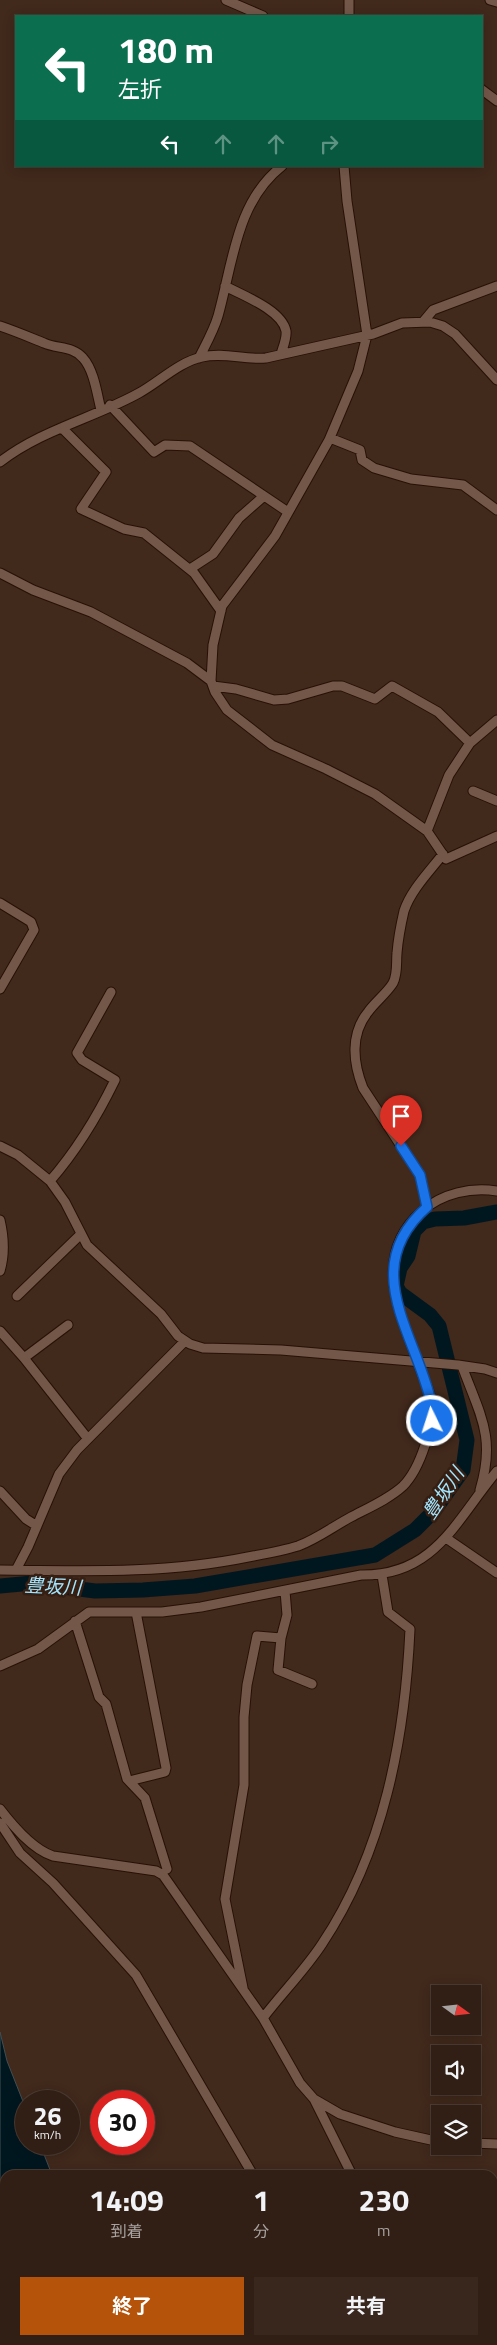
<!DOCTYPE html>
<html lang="ja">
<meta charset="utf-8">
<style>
:root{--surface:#311f15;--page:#39271e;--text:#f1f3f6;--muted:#a8a2a0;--line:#4c3d34;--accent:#b45309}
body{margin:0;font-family:"Titillium Web","Noto Sans JP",sans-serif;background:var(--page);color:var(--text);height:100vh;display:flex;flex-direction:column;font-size:19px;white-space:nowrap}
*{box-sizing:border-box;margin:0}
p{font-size:16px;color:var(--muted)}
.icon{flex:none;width:28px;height:28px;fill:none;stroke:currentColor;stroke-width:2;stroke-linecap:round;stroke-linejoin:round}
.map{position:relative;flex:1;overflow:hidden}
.details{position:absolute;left:0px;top:2170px;width:498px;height:175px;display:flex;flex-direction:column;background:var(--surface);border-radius:15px 15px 0 0;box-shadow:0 2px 12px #0003,0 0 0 1px var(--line)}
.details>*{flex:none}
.hud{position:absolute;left:15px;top:15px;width:468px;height:152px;border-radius:0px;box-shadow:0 2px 12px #0003,0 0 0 1px var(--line);background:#0b6e4f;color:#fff;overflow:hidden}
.needle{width:32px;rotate:105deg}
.buttons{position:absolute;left:431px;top:1985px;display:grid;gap:10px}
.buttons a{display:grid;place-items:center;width:50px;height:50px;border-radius:0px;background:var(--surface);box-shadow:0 2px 12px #0003,0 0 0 1px var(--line);font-size:25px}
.speed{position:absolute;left:15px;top:2090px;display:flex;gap:10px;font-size:25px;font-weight:700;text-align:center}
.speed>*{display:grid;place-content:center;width:65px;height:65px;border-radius:50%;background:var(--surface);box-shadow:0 2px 12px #0003,0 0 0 1px var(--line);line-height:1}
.speed small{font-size:12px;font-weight:400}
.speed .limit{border:8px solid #d22;background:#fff;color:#111}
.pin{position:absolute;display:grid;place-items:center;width:42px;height:42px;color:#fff;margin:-51px -21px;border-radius:50% 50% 50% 0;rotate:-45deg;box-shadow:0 0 5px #0007}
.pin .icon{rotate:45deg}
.me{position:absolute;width:55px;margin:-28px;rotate:356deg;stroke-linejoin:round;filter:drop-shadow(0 0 4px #0008)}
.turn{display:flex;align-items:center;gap:18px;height:105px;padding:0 20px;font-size:22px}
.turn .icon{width:65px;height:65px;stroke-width:2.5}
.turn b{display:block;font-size:35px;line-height:42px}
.lanes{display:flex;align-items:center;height:48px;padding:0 20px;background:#0003;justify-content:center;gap:25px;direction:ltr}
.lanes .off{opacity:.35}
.eta{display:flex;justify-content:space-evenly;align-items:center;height:85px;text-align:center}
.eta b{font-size:30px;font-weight:700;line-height:35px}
.button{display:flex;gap:10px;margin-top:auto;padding:10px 20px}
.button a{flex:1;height:58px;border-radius:0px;background:var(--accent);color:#fff;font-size:20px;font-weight:700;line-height:58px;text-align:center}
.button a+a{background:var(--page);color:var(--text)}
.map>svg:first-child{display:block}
.water{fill:#001720;stroke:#434e52}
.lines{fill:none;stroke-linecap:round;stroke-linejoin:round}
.river{stroke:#001720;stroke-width:15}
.minor-casing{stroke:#271105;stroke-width:11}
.minor{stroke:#73584a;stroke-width:9}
.route-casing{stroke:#114b97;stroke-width:12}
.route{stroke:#1a73e8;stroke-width:9}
.labels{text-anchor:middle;stroke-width:5;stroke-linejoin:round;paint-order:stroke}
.water-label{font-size:19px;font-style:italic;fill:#a2e5ff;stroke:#361f12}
</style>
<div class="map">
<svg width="497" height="2345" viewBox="0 0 497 2345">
<rect width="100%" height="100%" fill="#41291c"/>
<!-- water -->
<path class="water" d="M0,2032L7,2061L26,2109V2144H40L52,2175H5V2299L0,2287Z
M30,2340H183L188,2345H33Z"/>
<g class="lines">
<!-- river -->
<path class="river" d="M0,1586L32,1583L95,1591L143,1590L195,1586L375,1555L415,1530L434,1511L463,1470L467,1440L439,1326L430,1315L400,1293L396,1286L400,1268L408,1256L414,1231L423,1222L435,1219L464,1218L497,1212"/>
<defs>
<path id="minor" d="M226,0L263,16
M349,0V16
M490,0L497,2
M481,89L497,101
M344,166L347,201L367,335L358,371L329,440L275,536L222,606L213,645L211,681L215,692L227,710L272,745L326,769L375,794L427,831
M225,286C242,295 282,310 286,331C287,338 283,347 281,354
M423,322L433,310L497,286
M0,326C15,331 29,337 44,343C57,349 73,346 83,358C94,370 97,394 101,410
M199,358C206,344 214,330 218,316C233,263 236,202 282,166
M110,405L154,452L165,445L190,446L288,512
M62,428L106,472L81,509L124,529L144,533L194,573L221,611
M330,438L360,450L362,460L374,468L411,479L463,485L497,510
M0,462C41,430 94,418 139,393C159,382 179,362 202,357C224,352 244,360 266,358L373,334L402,323L430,322L443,326L455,334L497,380
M190,569L213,554L239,518L264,496
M0,573L33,590L91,612L187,663L211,681
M213,686L236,689L274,700L288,699L333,686H342L375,699L392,686L438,712L470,743L449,775L427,831L446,859L497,836
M470,743L497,720
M473,791L497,801
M0,903L31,922L34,930L0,989
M0,1146L18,1155L50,1181L65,1202L87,1245L161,1314L178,1336L190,1344L203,1348L281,1350L458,1365L485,1369L497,1373
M50,1181C77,1150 97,1117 115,1080L82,1060L77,1053L111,992
M427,1207L420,1175L363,1088C353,1063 350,1034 368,1012C375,1002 387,993 393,983C398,973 396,963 397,953C398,940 401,924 404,911C411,890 429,872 443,854
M0,1220C4,1237 5,1254 0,1271
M17,1296L81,1234
M0,1331L24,1358L68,1325
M24,1358L88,1439
M462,1366C480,1415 496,1437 480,1490
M0,1491L26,1519L37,1526
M446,1538L497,1573
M0,1570C83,1571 165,1574 248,1557C264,1554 282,1551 298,1546C317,1539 334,1526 351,1517C368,1508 389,1499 403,1486C420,1469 435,1424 431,1400C430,1391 425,1382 422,1374C403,1319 368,1258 422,1211C443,1193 471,1187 497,1191
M16,1570L28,1547L59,1474L77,1450L185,1341
M285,1591L287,1615L281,1638L278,1670L312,1684
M75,1621L99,1697L106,1704L127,1779L145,1798L167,1869
M0,1666L38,1649L89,1612H162L201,1607L361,1575C435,1576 456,1520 497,1471
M129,1781L165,1772L166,1768L136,1612
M0,1809C13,1826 32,1849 53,1856L156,1871L163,1875L263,2018L300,2083L314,2099L340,2114L395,2132L440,2142
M0,1823L20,1853L53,1883L136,1975L253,2175
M243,1988L225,1899L244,1785V1717L247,1685L257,1636L281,1638
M263,2018C282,1993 305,1970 322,1944C384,1851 405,1738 410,1629L388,1612L382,1575
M314,2099L352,2175
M472,2143L497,2144
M348,2340L351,2345
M462,2340V2345"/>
</defs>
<!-- minor casing -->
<use href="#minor" class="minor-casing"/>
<!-- minor -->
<use href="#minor" class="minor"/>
</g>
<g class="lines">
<defs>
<path id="route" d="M401,1146L420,1175L427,1207C359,1267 413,1330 430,1398C432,1405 431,1414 432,1421"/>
</defs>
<!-- route casing -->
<use href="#route" class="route-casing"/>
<!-- route -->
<use href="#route" class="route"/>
</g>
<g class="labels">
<!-- water labels -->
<g class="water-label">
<text transform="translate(443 1493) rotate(-56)" y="7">豊坂川</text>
<text transform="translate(53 1586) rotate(3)" y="7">豊坂川</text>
</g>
</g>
</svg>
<div class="buttons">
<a><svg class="needle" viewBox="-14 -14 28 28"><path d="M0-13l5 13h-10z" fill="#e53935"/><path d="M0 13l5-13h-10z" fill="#a8a2a0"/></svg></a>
<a><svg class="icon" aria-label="sound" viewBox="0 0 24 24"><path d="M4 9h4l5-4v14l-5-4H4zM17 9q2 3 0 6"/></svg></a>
<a><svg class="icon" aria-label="layers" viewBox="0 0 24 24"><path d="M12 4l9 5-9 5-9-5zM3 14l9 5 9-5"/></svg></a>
</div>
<div class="speed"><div>26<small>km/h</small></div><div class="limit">30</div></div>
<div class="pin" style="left:401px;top:1146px;background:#d93025"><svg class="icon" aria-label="arrive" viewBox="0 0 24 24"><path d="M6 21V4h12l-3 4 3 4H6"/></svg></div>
<svg class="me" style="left:432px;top:1421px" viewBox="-20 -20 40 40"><circle r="17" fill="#1a73e8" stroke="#fff" stroke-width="3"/><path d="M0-11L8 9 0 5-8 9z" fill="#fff"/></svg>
<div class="hud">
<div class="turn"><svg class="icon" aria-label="left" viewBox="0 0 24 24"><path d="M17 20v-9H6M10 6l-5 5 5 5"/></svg><div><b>180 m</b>左折</div></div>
<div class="lanes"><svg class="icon" aria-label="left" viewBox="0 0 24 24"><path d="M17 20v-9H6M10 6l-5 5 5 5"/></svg><svg class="icon off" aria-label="ahead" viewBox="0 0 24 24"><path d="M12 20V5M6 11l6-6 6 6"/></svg><svg class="icon off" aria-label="ahead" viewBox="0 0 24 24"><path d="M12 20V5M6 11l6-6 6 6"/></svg><svg class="icon off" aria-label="right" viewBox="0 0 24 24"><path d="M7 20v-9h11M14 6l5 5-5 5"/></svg></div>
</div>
<section class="details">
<div class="eta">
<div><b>14:09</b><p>到着</p></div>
<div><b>1</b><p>分</p></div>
<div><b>230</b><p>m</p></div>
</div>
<div class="button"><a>終了</a><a>共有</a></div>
</section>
</div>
